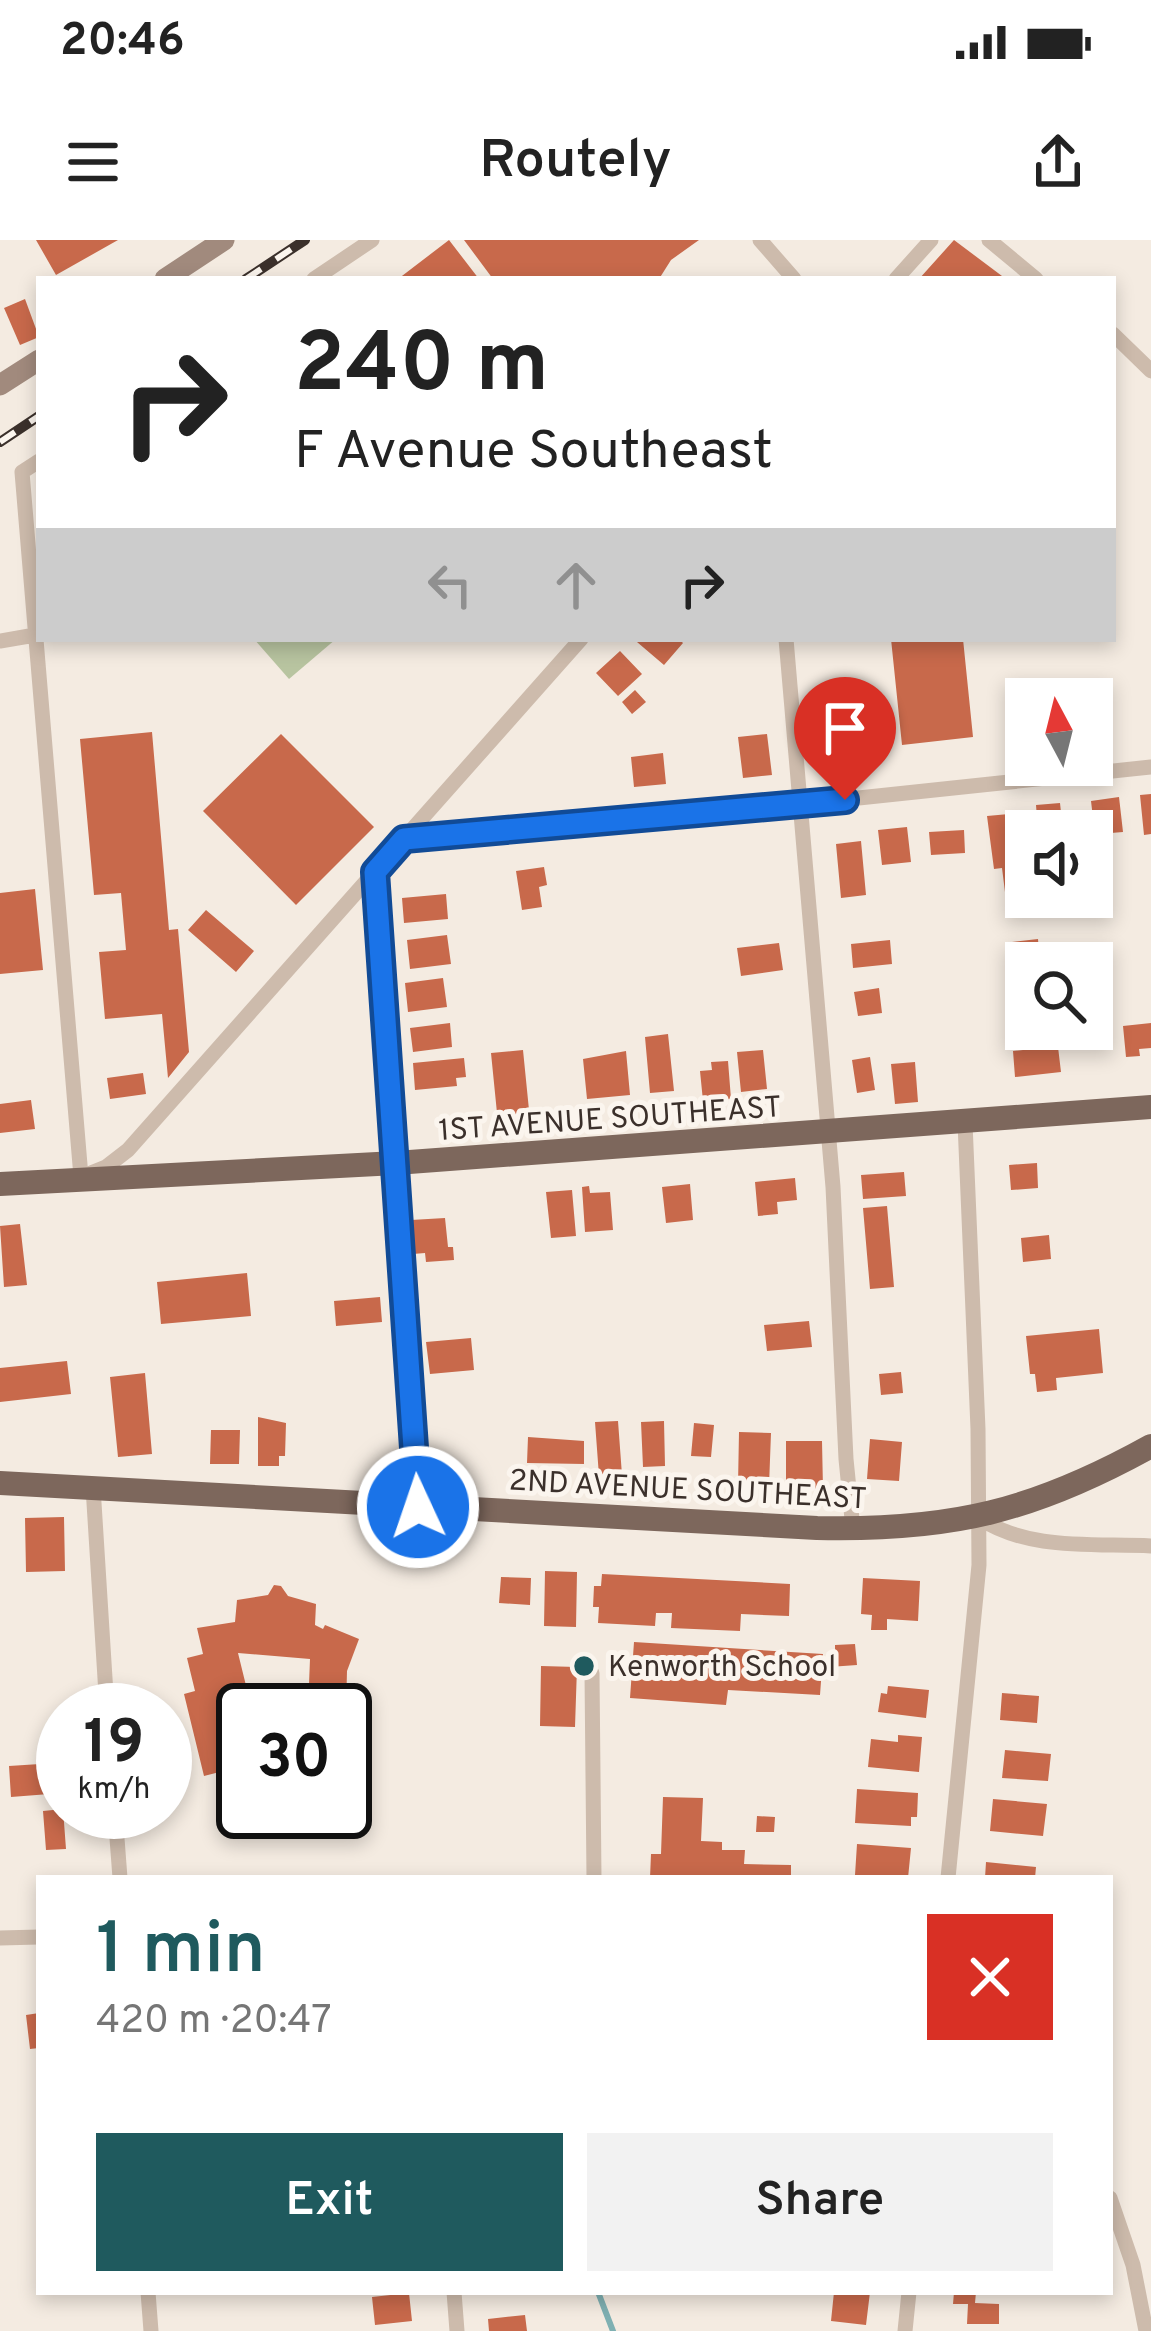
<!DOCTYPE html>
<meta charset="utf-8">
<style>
:root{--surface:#fff;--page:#f2f2f2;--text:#222;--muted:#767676;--accent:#1f5a5e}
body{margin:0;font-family:Overpass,sans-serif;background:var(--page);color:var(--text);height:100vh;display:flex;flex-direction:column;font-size:45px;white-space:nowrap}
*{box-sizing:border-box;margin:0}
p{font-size:39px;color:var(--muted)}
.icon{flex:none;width:66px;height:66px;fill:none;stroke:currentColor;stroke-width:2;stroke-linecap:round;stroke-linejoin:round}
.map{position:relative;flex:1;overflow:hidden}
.panel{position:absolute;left:36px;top:1635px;width:1077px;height:420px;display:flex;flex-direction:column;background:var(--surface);border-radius:0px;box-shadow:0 6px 18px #0003}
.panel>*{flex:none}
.hud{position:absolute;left:36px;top:36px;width:1080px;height:366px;border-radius:0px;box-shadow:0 6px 18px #0003;background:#fff;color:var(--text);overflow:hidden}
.needle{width:78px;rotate:353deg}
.fabs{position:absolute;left:1005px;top:438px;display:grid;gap:24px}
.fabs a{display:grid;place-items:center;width:108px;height:108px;border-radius:0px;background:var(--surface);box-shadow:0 6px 18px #0003;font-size:60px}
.speed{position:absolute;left:36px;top:1443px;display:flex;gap:24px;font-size:60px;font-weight:700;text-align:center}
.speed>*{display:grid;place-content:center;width:156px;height:156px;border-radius:50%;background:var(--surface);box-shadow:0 6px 18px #0003;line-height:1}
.speed small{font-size:30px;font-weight:400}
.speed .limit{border:6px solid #111;border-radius:18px;background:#fff;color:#111}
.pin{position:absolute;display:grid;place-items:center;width:102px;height:102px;color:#fff;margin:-123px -51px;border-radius:50% 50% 50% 0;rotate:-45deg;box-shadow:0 0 12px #0007}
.pin .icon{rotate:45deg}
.me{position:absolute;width:132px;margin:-66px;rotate:357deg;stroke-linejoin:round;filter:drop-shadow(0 0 9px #0008)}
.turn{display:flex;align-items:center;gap:42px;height:252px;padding:0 60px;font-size:54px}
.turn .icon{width:156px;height:156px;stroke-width:2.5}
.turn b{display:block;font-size:84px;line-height:102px}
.lanes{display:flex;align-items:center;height:114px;padding:0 60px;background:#0003;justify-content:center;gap:60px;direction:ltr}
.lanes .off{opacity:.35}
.round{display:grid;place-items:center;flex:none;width:126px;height:126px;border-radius:0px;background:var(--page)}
.head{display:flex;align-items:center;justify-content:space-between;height:204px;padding:0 60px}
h1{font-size:72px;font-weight:600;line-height:90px;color:var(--accent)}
.cta{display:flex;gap:24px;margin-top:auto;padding:24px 60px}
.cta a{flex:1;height:138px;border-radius:0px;background:var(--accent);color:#fff;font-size:48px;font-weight:600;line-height:138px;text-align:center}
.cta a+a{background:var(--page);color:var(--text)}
.status{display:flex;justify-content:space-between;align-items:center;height:84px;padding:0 60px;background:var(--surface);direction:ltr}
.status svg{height:33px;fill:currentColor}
header{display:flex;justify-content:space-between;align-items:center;height:156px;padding:0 60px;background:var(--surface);font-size:54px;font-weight:600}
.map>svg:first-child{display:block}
.green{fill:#b8c4a0}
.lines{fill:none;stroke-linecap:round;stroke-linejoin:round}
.stream{stroke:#7fb0b2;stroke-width:6}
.building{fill:#c8694b}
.street{stroke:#cdbbac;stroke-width:15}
.secondary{stroke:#a18a7d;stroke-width:21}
.primary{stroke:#7d675c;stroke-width:24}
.rail-casing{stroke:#3b302b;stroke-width:10}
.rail{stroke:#fbf5ee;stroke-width:6;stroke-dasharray:18;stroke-linecap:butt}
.route-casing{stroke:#114b97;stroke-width:30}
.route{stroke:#1a73e8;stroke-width:21}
.poi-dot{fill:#1f5a5e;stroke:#fbf5ee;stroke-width:4.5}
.labels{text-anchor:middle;stroke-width:10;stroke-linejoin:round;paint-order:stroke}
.street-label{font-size:30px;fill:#3b302b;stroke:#fbf5ee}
.poi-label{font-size:30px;fill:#3b302b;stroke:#fbf5ee;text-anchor:start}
</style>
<div class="status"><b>20:46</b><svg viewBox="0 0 49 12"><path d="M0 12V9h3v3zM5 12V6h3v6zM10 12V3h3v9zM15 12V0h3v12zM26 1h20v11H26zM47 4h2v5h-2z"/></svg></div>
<header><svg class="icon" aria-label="menu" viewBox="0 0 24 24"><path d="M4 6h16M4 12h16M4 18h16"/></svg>Routely<svg class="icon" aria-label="share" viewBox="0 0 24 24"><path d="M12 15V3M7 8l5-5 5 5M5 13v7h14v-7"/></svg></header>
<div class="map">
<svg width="1151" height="2091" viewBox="0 0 1151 2091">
<rect width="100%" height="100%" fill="#f4ebe1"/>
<!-- green -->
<path class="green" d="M254,399H336L289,439Z"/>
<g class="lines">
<!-- stream -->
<path class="stream" d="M598,2052L613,2091"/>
</g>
<!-- building -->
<path class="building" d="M36,0H118L56,35Z
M449,0L479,39H398Z
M464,0H699L671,20L659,39H493Z
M954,0L1006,39H919Z
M25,59L39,97L20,105L4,68Z
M639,399H679L683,403L664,425L637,402Z
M891,399H963L973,497L902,505Z
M620,411L642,434L618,456L596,433Z
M635,450L646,462L632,474L622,462Z
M152,492L169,690L178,689L189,812L168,838L162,774L105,779L99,712L126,710L121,653L94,655L80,499Z
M281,494L374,587L296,665L203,571Z
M767,494L772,535L743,538L738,497Z
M663,513L666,544L634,547L631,517Z
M1151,554V594L1144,595L1140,555Z
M1119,557L1123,592L1111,593V601L1096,603L1091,561Z
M1060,563L1063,591H1038L1036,565Z
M1009,574L1010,581L1022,579L1026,625L1018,626L1021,650L1005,652L1002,628L994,629L987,576Z
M907,587L911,622L882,625L878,590Z
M964,590L965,613L931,615L929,592Z
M861,601L866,655L841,658L836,604Z
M544,627L547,645L539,647L542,667L522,670L516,631Z
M35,649L43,730L0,734V653Z
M446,654L448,679L404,683L402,658Z
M206,670L254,711L236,732L188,690Z
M447,695L451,724L410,729L407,700Z
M1038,699L1040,723H1026V789H1047L1049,808L1058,807L1061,832L1015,837L1013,811L1023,810L1012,702Z
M890,700L892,724L853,728L851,704Z
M779,703L783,730L741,736L737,708Z
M443,738L447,767L408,772L405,743Z
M879,748L882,773L858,776L854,752Z
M1108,750L1110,773L1092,775V752Z
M450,783L452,807L413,812L410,788Z
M1151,783V808L1139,809L1140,816L1126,817L1123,786Z
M668,794L674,851L650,853L645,797Z
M523,810L530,880L498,883L491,813Z
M763,810L767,849L741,852L737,812Z
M626,811L630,855L587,859L583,819Z
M870,817L875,850L857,853L852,820Z
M464,818L466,837L456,838L457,846L415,850L413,823Z
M728,821L731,859L703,861L700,831L712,830L711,822Z
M915,822L918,862L895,864L891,824Z
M143,833L146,854L110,859L107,838Z
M31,860L35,889L0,893V864Z
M1037,923L1038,948L1011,950L1009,925Z
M904,932L906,956L863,959L861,935Z
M795,938L797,960L777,962L778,974L758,976L755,942Z
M690,944L693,980L666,983L662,947Z
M589,946L590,953L610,952L613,990L585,992L582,947Z
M572,950L576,996L551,998L546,952Z
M887,966L894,1047L870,1049L863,968Z
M445,978L448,1007H453L454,1020L426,1022L425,1013L413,1014L411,980Z
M20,984L27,1045L4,1047L0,986Z
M1049,995L1051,1019L1023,1022L1021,998Z
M247,1033L251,1076L161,1084L157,1042Z
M380,1057L382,1082L336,1086L334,1061Z
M809,1081L812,1107L767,1111L764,1085Z
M1099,1089L1103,1133L1056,1138L1057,1150L1037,1152L1035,1134H1030L1026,1096Z
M471,1098L474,1130L430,1134L426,1102Z
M67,1121L71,1154L0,1162V1128Z
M901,1132L903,1153L881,1155L879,1134Z
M145,1133L152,1214L118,1217L110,1137Z
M258,1177L286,1183L285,1216H279V1226H258Z
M618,1181L622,1235L599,1236L595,1182Z
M664,1181L665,1226L643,1227L641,1182Z
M694,1183L714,1185L711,1217L691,1216Z
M211,1190H240L239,1224H210Z
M739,1192L771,1193L769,1246L738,1245Z
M528,1197L584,1201V1224L527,1223Z
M870,1199L902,1202L899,1241L867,1239Z
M786,1201H822L823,1249H786Z
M64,1277L65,1331L26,1332L25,1278Z
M545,1331L577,1332L576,1387L544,1386Z
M602,1334L790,1344L789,1376L741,1374L740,1391L671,1388L672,1373H656L655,1386L598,1383L599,1367H593L594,1346H601Z
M501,1337L531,1338L530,1365L499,1363Z
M863,1338L920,1341L918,1381L887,1379V1390H871L872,1375L861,1374Z
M274,1345L281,1346L288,1356L316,1364L315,1385L323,1389L325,1385L359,1399L347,1431L346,1470H308L310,1419L238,1413L252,1470H243V1526L204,1536L184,1454L195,1451L187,1418L203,1414L197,1388L235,1382L237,1360L268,1355Z
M634,1402L823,1414L820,1455L728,1450L726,1465L630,1458Z
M855,1404L857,1425L829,1427L828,1415L835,1414V1405Z
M541,1426L577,1427L575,1487L540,1486Z
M888,1446L929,1450L926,1478L878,1472L881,1453L887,1454Z
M1002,1453L1039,1456L1037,1483L1000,1480Z
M898,1495L922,1497L919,1532L868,1527L871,1499L898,1502Z
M1005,1510L1051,1514L1048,1541L1002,1538Z
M51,1512L52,1522H59L62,1553L11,1557L9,1526L40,1524L39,1513Z
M857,1549L918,1553L917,1577H911V1586L855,1583Z
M663,1557L703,1558L701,1601L722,1602V1610H745L744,1624L791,1625V1638H650L651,1614H661Z
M993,1559L1047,1564L1043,1596L990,1591Z
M63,1569L66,1609L46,1610L43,1571Z
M757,1576L775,1577L774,1592H756Z
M857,1604L911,1608L908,1638L855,1635Z
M986,1622L1036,1627L1035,1638H985Z
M39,1773V1808L30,1809L26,1775Z
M834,2052H870L866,2085L831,2081Z
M954,2052H976L975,2063L999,2064V2084H967L968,2064H953Z
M409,2053L412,2081L375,2085L372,2057Z
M525,2075L527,2091H489L488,2079Z"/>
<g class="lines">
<!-- street -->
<path class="street" d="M760,0L794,39
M989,0L1036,39
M314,39L372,0
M896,39L931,0
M1113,94L1151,131
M39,221L22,232L81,937L106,927L128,910L581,399
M786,399L833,947L846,1219L853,1289
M0,401L35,395
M404,600L802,564L1151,527
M375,632L418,1267
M93,1247L107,1470
M979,1278C1029,1311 1093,1303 1151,1306
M592,1433L594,1638
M115,1572L120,1638
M948,1638L979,1325L978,1189L965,883
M0,1698L39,1697
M1110,1958L1133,2025L1146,2091
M148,2052L151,2091
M454,2052L457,2091
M905,2091L909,2052"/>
<!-- secondary -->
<path class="secondary" d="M165,39L224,0
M0,145L39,120"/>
<!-- primary -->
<path class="primary" d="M0,944L396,923L1151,867
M0,1243L817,1288C951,1291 1034,1271 1151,1206"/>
<defs>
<path id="rail" d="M246,39L305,0
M0,202L39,176"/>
</defs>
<!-- rail casing -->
<use href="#rail" class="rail-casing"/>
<!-- rail -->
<use href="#rail" class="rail"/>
</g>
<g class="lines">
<defs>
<path id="route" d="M418,1267L375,632L404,599L845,560"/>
</defs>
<!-- route casing -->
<use href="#route" class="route-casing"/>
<!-- route -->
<use href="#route" class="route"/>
</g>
<!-- markers -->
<circle class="poi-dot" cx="584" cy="1426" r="12"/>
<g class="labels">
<!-- street labels -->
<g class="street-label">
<text transform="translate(610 878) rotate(-4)" y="10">1ST AVENUE SOUTHEAST</text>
<text transform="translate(688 1249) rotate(3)" y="10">2ND AVENUE SOUTHEAST</text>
</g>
<!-- poi labels -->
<g class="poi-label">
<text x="608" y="1436">Kenworth School</text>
</g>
</g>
</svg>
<div class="fabs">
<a><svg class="needle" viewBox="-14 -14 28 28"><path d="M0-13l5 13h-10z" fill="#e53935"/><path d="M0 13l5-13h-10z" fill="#767676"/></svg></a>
<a><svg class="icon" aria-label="sound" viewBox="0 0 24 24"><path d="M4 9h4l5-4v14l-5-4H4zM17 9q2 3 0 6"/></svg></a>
<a><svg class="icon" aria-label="search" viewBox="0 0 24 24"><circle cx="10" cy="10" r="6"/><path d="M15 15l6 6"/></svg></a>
</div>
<div class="speed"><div>19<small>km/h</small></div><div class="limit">30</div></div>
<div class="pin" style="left:845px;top:560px;background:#d93025"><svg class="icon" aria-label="arrive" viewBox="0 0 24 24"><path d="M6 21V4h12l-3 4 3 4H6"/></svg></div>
<svg class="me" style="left:418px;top:1267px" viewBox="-20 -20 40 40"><circle r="17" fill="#1a73e8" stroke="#fff" stroke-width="3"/><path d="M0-11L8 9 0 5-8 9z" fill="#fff"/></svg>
<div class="hud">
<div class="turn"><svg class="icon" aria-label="right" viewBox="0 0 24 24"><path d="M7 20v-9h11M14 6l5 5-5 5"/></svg><div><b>240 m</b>F Avenue Southeast</div></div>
<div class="lanes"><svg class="icon off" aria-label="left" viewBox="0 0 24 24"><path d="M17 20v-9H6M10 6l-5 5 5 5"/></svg><svg class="icon off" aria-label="ahead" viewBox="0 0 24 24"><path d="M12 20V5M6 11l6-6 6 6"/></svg><svg class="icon" aria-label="right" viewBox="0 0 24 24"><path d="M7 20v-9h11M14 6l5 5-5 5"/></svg></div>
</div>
<section class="panel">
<div class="head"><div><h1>1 min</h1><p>420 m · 20:47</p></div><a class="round" style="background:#d93025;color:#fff"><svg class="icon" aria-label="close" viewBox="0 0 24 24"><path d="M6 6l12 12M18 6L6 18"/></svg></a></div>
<div class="cta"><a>Exit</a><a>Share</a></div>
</section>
</div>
